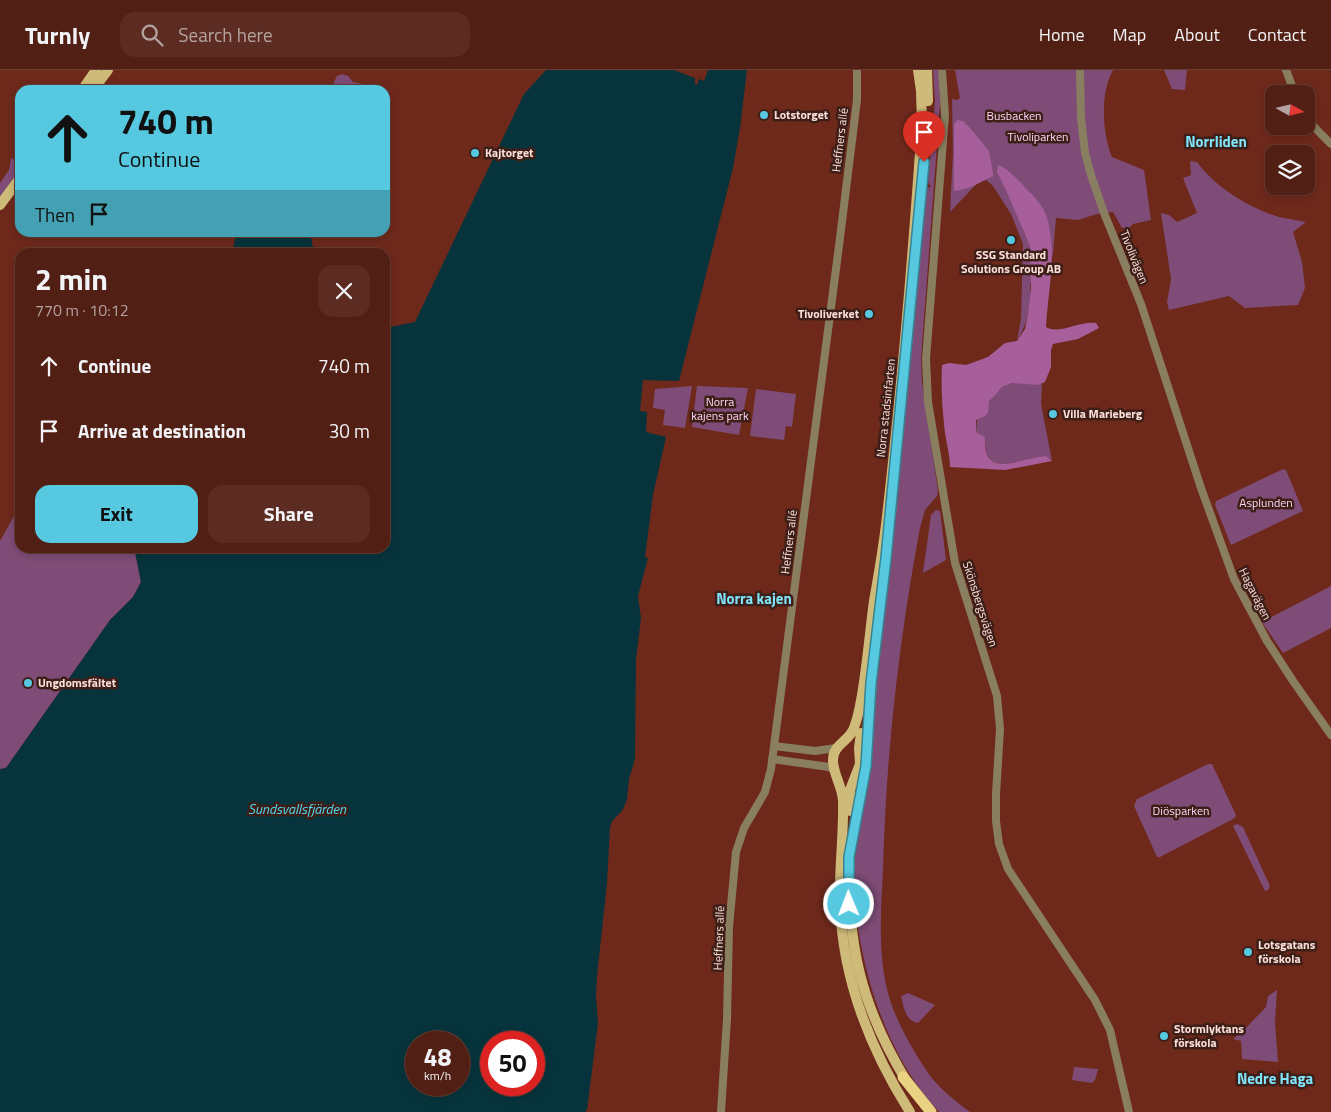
<!DOCTYPE html>
<meta charset="utf-8">
<style>
:root{--surface:#521f14;--page:#5c2c22;--text:#f1f3f6;--muted:#b5a2a0;--line:#683d34;--accent:#56c9e0}
body{margin:0;font-family:"Titillium Web",sans-serif;background:var(--page);color:var(--text);height:100vh;display:flex;flex-direction:column;font-size:19px;white-space:nowrap}
*{box-sizing:border-box;margin:0}
p{font-size:16px;color:var(--muted)}
.icon{flex:none;width:28px;height:28px;fill:none;stroke:currentColor;stroke-width:2;stroke-linecap:round;stroke-linejoin:round}
.map{position:relative;flex:1;overflow:hidden}
.side{position:absolute;left:15px;top:178px;width:375px;height:305px;display:flex;flex-direction:column;background:var(--surface);border-radius:15px;box-shadow:0 2px 8px #0003,0 0 0 1px var(--line)}
.side>*{flex:none}
.guide{position:absolute;left:15px;top:15px;width:375px;height:152px;border-radius:15px;box-shadow:0 2px 8px #0003,0 0 0 1px var(--line);background:#56c9e0;color:#111;overflow:hidden}
.needle{width:32px;rotate:98deg}
.tools{position:absolute;left:1265px;top:15px;display:grid;gap:10px}
.tools a{display:grid;place-items:center;width:50px;height:50px;border-radius:10px;background:var(--surface);box-shadow:0 2px 8px #0003,0 0 0 1px var(--line);font-size:25px}
.speed{position:absolute;left:405px;top:961px;display:flex;gap:10px;font-size:25px;font-weight:700;text-align:center}
.speed>*{display:grid;place-content:center;width:65px;height:65px;border-radius:50%;background:var(--surface);box-shadow:0 2px 8px #0003,0 0 0 1px var(--line);line-height:1}
.speed small{font-size:12px;font-weight:400}
.speed .limit{border:8px solid #d22;background:#fff;color:#111}
.pin{position:absolute;display:grid;place-items:center;width:42px;height:42px;color:#fff;margin:-51px -21px;border-radius:50% 50% 50% 0;rotate:-45deg;box-shadow:0 0 5px #0007}
.pin .icon{rotate:45deg}
.me{position:absolute;width:55px;margin:-28px;rotate:359deg;stroke-linejoin:round;filter:drop-shadow(0 0 4px #0008)}
.turn{display:flex;align-items:center;gap:18px;height:105px;padding:0 20px;font-size:22px}
.turn .icon{width:65px;height:65px;stroke-width:2.5}
.turn b{display:block;font-size:35px;line-height:42px}
.then{display:flex;align-items:center;height:48px;padding:0 20px;background:#0003;gap:10px;font-size:19px}
.round{display:grid;place-items:center;flex:none;width:52px;height:52px;border-radius:15px;background:var(--page)}
.headline{display:flex;align-items:center;justify-content:space-between;height:85px;padding:0 20px}
h1{font-size:30px;font-weight:700;line-height:38px}
.primary-button{display:flex;gap:10px;margin-top:auto;padding:10px 20px}
.primary-button a{flex:1;height:58px;border-radius:15px;background:var(--accent);color:#111;font-size:20px;font-weight:700;line-height:58px;text-align:center}
.primary-button a+a{background:var(--page);color:var(--text)}
ul{padding:0;list-style:none}
li{display:flex;align-items:center;gap:15px;height:65px;padding:0 20px}
li div{flex:1}
li b{display:block;font-size:19px}
li em{font-style:normal}
header{display:flex;align-items:center;gap:30px;box-sizing:border-box;height:70px;padding:0 25px;background:var(--surface);border-bottom:1px solid var(--line)}
header strong{font-size:24px}
nav{display:flex;gap:28px;margin-inline-start:auto;font-size:18px}
.search{width:350px;height:45px;background:var(--page);display:flex;align-items:center;gap:12px;box-sizing:border-box;padding:0 18px;border-radius:15px;color:var(--muted);font-size:19px}
.map>svg:first-child{display:block}
.green{fill:#7e4c76}
.forest{fill:#a65f9b}
.water{fill:#07343c;fill-rule:evenodd}
.lines{fill:none;stroke-linecap:round;stroke-linejoin:round}
.minor{stroke:#897f60;stroke-width:8}
.major{stroke:#cfbb79;stroke-width:10}
.highway{stroke:#ead283;stroke-width:11}
.route-casing{stroke:#388392;stroke-width:12}
.route{stroke:#56c9e0;stroke-width:9}
.poi-dot{fill:#56c9e0;stroke:#3e1f18;stroke-width:2}
.labels{text-anchor:middle;stroke-width:5;stroke-linejoin:round;paint-order:stroke}
.poi-label{font-size:12px;font-weight:bold;fill:#fbe0da;stroke:#3e1f18;text-anchor:start}
.park-label{font-size:12px;fill:#fdd5f5;stroke:#3e1f18}
.street-label{font-size:12px;fill:#fbe0da;stroke:#3e1f18}
.water-label{font-size:14px;font-style:italic;fill:#52d9f3;stroke:#3e1f18}
.quarter-label{font-size:15px;font-weight:bold;fill:#7fe5fb;stroke:#3e1f18}
</style>
<header>
<strong>Turnly</strong>
<div class="search"><svg class="icon" aria-label="search" viewBox="0 0 24 24"><circle cx="10" cy="10" r="6"/><path d="M15 15l6 6"/></svg>Search here</div>
<nav><a>Home</a><a>Map</a><a>About</a><a>Contact</a></nav>
</header>
<div class="map">
<svg width="1331" height="1042" viewBox="0 0 1331 1042">
<rect width="100%" height="100%" fill="#6e291b"/>
<!-- green -->
<path class="green" d="M933,0H939L940,34L921,289L922,312L938,421L937,426L925,440L920,458C899,570 886,684 883,799C881,842 877,888 890,930C898,955 916,986 931,1007C941,1020 957,1032 970,1042H939C883,983 854,883 854,803C855,776 861,750 866,724L923,124L927,118L931,117L928,112L935,31Z
M955,0H1113C1100,23 1102,63 1112,87L1144,100L1151,150L1133,154L1128,159L1122,158L1113,142L1097,144L1078,150L1056,148L1053,184L1045,206L1030,213C1031,233 1028,254 1017,271L1021,248L1023,174L1011,144L993,116L983,107L950,142L953,83L952,29L957,30L960,28Z
M1164,0H1187L1185,20L1172,19Z
M342,4L348,6L353,12L363,14L369,18V20H336L331,18L337,6Z
M20,82V104L0,130V113L9,100L11,88L15,90Z
M1190,91L1197,92C1215,117 1249,138 1279,147C1287,149 1297,150 1306,152L1293,162L1302,192L1305,218L1298,235L1245,238L1229,226L1169,240L1167,232L1171,209L1161,143L1169,145L1177,152L1197,143L1183,108L1191,105Z
M1021,312L1038,315L1042,313L1041,334L1052,391L1046,386C1022,387 983,412 985,367L976,362L977,350L996,323L1002,317L1012,313Z
M692,316L685,358L663,355L665,340L653,338L655,319Z
M697,316L748,318L739,365L692,357Z
M756,319L796,324L792,357L786,356L784,370L750,366Z
M1283,399L1286,400L1303,441L1231,475L1215,435L1216,431Z
M20,440V478H131L135,482L141,512L133,527L110,550L6,698L0,699V471L14,446Z
M936,440L940,441L946,490L923,503L931,445Z
M1331,516V558L1283,583L1262,552Z
M1208,694H1212L1236,745L1235,748L1160,787H1157L1134,736L1137,729Z
M1237,754L1243,757L1270,816L1268,820L1265,821L1233,756Z
M1277,920L1275,953L1278,992L1242,989L1241,971L1233,969L1245,959L1266,937L1268,926Z
M908,923L935,935L918,953C905,951 904,937 901,926Z
M1074,997L1098,999L1095,1010L1092,1013L1072,1010Z"/>
<!-- forest -->
<path class="forest" d="M957,50L963,51L970,58L989,81L993,103V106C981,112 968,120 954,121V55Z
M998,95C1007,98 1015,107 1022,114C1030,123 1042,133 1046,145C1058,181 1048,220 1046,257C1059,265 1079,251 1096,253L1099,258L1078,269L1053,274L1051,280V297L1045,312L1038,315L1012,313L1002,317L989,332L988,343L985,346L976,350V362L985,367C982,412 1022,387 1046,386L1052,391L1005,400L950,397C950,383 945,369 944,354C942,334 941,315 942,295L949,293L966,295L988,287L1005,273L1017,271L1025,259L1028,243L1031,218L1030,176L1006,120L997,102Z"/>
<!-- water -->
<path class="water" d="M546,0H674L695,8V14L697,15L699,9L704,11L708,0H747L740,58L733,98L679,311L643,310L640,341L647,342L646,362L666,367L653,425L645,487L648,488L638,526L641,548L636,590L635,689L629,709L627,730L622,741L612,751L610,758L607,813L597,906L596,927L598,953L587,1040L585,1042H0V699L6,698L110,550L133,527L141,512L135,482L131,478H385V258L415,252L524,24ZM459,972V1015H416V972ZM534,972V1015H491V972Z
M237,162L310,163L314,182H232Z"/>
<g class="lines">
<!-- minor -->
<path class="minor" d="M942,0L945,45L926,289L928,332L955,493L997,626L1000,659L996,724V751L999,774L1008,799L1095,930L1110,960L1129,1042
M1080,0L1081,48L1085,83L1091,105L1104,143L1141,234L1201,418L1234,509L1267,571L1293,611L1331,665
M1286,0L1295,24
M1306,47L1317,60L1331,74
M774,676L815,681L836,678
M772,689L829,697L834,700
M721,1042L727,949L729,857L736,782L744,758L765,722L771,699L840,168L857,30V0"/>
<!-- major -->
<path class="major" d="M927,0L928,31
M82,20L96,0
M93,20L108,0
M0,135L20,108
M850,741V720L860,694L859,678L861,663
M849,781C847,872 859,933 907,1012
M849,787L866,695L873,595
M910,1042C870,979 842,907 840,832C839,798 844,764 843,730C842,716 833,704 833,690C833,676 845,673 852,662C859,649 864,613 866,597C869,575 871,553 874,531C879,503 884,474 887,446C902,316 913,185 922,54L921,21L918,0"/>
<!-- highway -->
<path class="highway" d="M903,1007L931,1042"/>
</g>
<g class="lines">
<defs>
<path id="route" d="M849,834V787L866,696L871,613L886,488L924,92"/>
</defs>
<!-- route casing -->
<use href="#route" class="route-casing"/>
<!-- route -->
<use href="#route" class="route"/>
</g>
<!-- markers -->
<g class="poi-dot">
<circle cx="764" cy="45" r="5"/>
<circle cx="475" cy="83" r="5"/>
<circle cx="1011" cy="170" r="5"/>
<circle cx="869" cy="244" r="5"/>
<circle cx="1053" cy="344" r="5"/>
<circle cx="28" cy="613" r="5"/>
<circle cx="1248" cy="882" r="5"/>
<circle cx="1164" cy="966" r="5"/>
</g>
<g class="labels">
<!-- poi labels -->
<g class="poi-label">
<text x="774" y="49">Lotstorget</text>
<text x="485" y="87">Kajtorget</text>
<text x="1011" y="189" text-anchor="middle">SSG Standard<tspan x="1011" dy="14">Solutions Group AB</tspan></text>
<text x="859" y="248" text-anchor="end">Tivoliverket</text>
<text x="1063" y="348">Villa Marieberg</text>
<text x="38" y="617">Ungdomsfältet</text>
<text x="1258" y="879">Lotsgatans<tspan x="1258" dy="14">förskola</tspan></text>
<text x="1174" y="963">Stormlyktans<tspan x="1174" dy="14">förskola</tspan></text>
</g>
<!-- park labels -->
<g class="park-label">
<text x="1014" y="50">Busbacken</text>
<text x="1038" y="71">Tivoliparken</text>
<text x="720" y="336">Norra<tspan x="720" dy="14">kajens park</tspan></text>
<text x="1266" y="437">Asplunden</text>
<text x="1181" y="745">Diösparken</text>
</g>
<!-- street labels -->
<g class="street-label">
<text transform="translate(840 70) rotate(-83)" y="4">Heffners allé</text>
<text transform="translate(1134 187) rotate(68)" y="4">Tivolivägen</text>
<text transform="translate(886 338) rotate(-84)" y="4">Norra stadsinfarten</text>
<text transform="translate(789 472) rotate(-83)" y="4">Heffners allé</text>
<text transform="translate(1255 524) rotate(63)" y="4">Hagavägen</text>
<text transform="translate(980 534) rotate(72)" y="4">Skönsbergsvägen</text>
<text transform="translate(719 868) rotate(-88)" y="4">Heffners allé</text>
</g>
<!-- water labels -->
<g class="water-label">
<text x="297" y="744">Sundsvallsfjärden</text>
</g>
<!-- quarter labels -->
<g class="quarter-label">
<text x="1216" y="77">Norrliden</text>
<text x="754" y="534">Norra kajen</text>
<text x="1275" y="1014">Nedre Haga</text>
</g>
</g>
</svg>
<div class="tools">
<a><svg class="needle" viewBox="-14 -14 28 28"><path d="M0-13l5 13h-10z" fill="#e53935"/><path d="M0 13l5-13h-10z" fill="#b5a2a0"/></svg></a>
<a><svg class="icon" aria-label="layers" viewBox="0 0 24 24"><path d="M12 4l9 5-9 5-9-5zM3 14l9 5 9-5"/></svg></a>
</div>
<div class="speed"><div>48<small>km/h</small></div><div class="limit">50</div></div>
<div class="pin" style="left:924px;top:92px;background:#d93025"><svg class="icon" aria-label="arrive" viewBox="0 0 24 24"><path d="M6 21V4h12l-3 4 3 4H6"/></svg></div>
<svg class="me" style="left:849px;top:834px" viewBox="-20 -20 40 40"><circle r="17" fill="#56c9e0" stroke="#fff" stroke-width="3"/><path d="M0-11L8 9 0 5-8 9z" fill="#fff"/></svg>
<div class="guide">
<div class="turn"><svg class="icon" aria-label="ahead" viewBox="0 0 24 24"><path d="M12 20V5M6 11l6-6 6 6"/></svg><div><b>740 m</b>Continue</div></div>
<div class="then">Then<svg class="icon" aria-label="arrive" viewBox="0 0 24 24"><path d="M6 21V4h12l-3 4 3 4H6"/></svg></div>
</div>
<section class="side">
<div class="headline"><div><h1>2 min</h1><p>770 m · 10:12</p></div><a class="round"><svg class="icon" aria-label="close" viewBox="0 0 24 24"><path d="M6 6l12 12M18 6L6 18"/></svg></a></div>
<ul>
<li><svg class="icon" aria-label="ahead" viewBox="0 0 24 24"><path d="M12 20V5M6 11l6-6 6 6"/></svg><div><b>Continue</b></div><em>740 m</em></li>
<li><svg class="icon" aria-label="arrive" viewBox="0 0 24 24"><path d="M6 21V4h12l-3 4 3 4H6"/></svg><div><b>Arrive at destination</b></div><em>30 m</em></li>
</ul>
<div class="primary-button"><a>Exit</a><a>Share</a></div>
</section>
</div>
